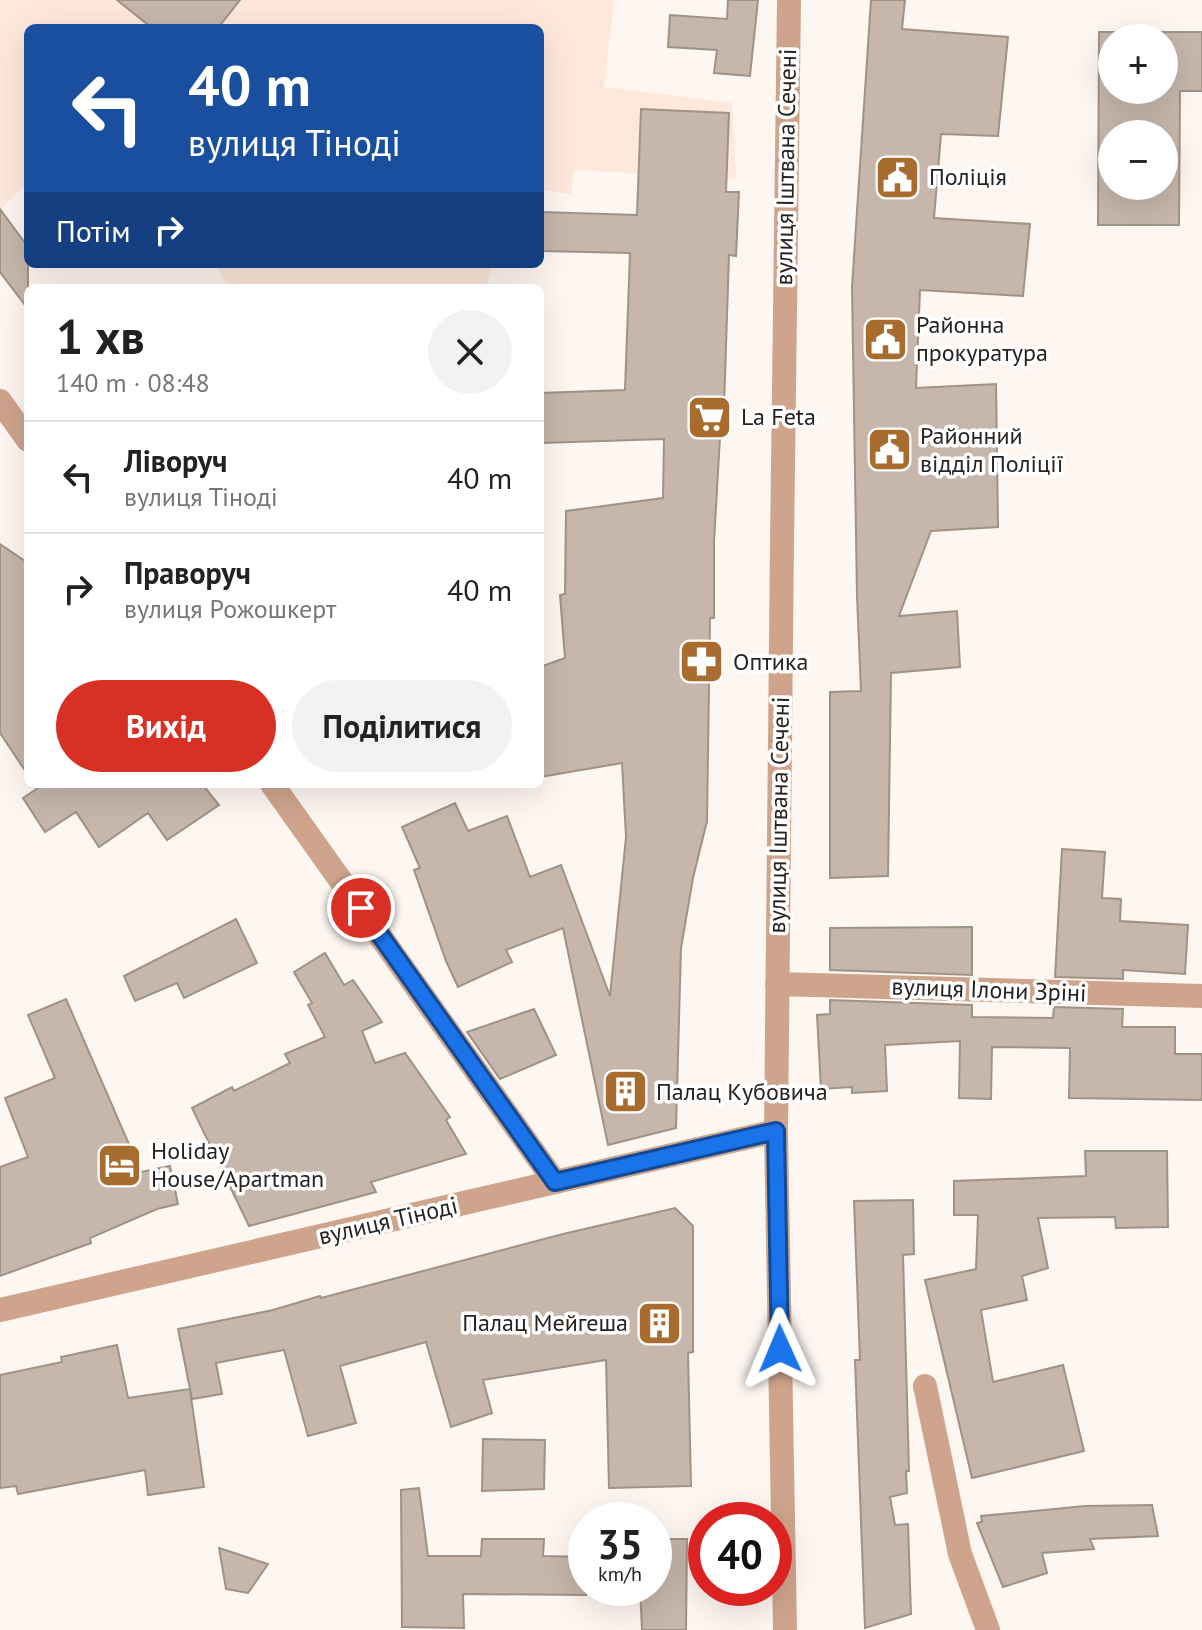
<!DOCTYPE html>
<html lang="uk">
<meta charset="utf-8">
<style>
:root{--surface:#fff;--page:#f2f2f2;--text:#222;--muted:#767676;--line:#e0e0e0;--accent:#d93025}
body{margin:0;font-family:"PT Sans",sans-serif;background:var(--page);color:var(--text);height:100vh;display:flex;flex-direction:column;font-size:30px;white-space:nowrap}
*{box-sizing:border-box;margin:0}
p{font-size:26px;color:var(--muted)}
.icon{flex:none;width:44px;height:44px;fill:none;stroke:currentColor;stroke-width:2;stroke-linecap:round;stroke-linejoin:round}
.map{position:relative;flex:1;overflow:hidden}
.sheet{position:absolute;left:24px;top:284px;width:520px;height:504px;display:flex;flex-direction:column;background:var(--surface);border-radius:12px;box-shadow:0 8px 32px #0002}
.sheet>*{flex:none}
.top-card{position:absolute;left:24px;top:24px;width:520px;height:244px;border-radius:12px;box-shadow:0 8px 32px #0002;background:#1a4fa0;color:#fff;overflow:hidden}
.controls{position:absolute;left:1098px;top:24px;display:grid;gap:16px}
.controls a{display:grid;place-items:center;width:80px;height:80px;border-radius:50%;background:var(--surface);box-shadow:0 8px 32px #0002;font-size:40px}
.speed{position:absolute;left:568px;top:1502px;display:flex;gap:16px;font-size:40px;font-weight:700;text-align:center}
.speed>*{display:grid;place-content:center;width:104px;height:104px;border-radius:50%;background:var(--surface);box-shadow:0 8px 32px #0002;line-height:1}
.speed small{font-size:20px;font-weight:400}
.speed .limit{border:12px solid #d22;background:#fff;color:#111}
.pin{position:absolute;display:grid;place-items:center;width:68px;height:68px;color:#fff;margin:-34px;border:4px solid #fff;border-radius:50%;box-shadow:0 2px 8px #0007}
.me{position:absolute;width:88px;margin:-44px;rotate:359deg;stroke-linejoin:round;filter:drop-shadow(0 0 6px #0008)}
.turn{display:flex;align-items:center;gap:28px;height:168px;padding:0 32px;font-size:36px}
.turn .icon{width:104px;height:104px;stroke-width:2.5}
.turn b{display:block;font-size:56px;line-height:68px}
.then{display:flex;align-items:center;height:76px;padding:0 32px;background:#0003;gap:16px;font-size:30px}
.round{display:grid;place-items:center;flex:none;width:84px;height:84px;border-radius:42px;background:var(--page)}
.head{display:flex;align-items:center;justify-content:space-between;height:136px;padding:0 32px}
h1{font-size:48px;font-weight:700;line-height:60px}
.cta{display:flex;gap:16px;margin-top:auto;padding:16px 32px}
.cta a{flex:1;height:92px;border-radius:48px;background:var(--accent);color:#fff;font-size:32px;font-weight:700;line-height:92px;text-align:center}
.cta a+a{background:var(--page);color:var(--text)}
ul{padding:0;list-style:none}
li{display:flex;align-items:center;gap:24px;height:112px;padding:0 32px;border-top:2px solid var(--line)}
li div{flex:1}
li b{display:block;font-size:30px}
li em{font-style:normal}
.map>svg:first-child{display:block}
.commercial{fill:#fee8db}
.building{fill:#c6b6ab;stroke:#a19286;stroke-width:2;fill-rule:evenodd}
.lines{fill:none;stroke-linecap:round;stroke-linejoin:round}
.pedestrian{stroke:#cfa48c;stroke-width:24}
.minor{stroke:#cfa48c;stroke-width:24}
.tertiary{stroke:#cfa48c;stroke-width:24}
.route-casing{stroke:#114b97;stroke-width:20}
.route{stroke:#1a73e8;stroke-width:14}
.labels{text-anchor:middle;stroke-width:7;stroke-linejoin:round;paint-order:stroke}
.street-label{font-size:24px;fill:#29231f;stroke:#fff}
.poi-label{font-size:24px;fill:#29231f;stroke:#fff;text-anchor:start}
</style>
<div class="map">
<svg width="1202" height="1630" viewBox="0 0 1202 1630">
<rect width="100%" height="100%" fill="#fdf6f1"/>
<!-- commercial -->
<path class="commercial" d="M0,0H614L604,87L732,103L736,179L574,170L571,194L540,189V28H28V182L0,210Z
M214,264H492L487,288H229Z"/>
<!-- building -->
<path class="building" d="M117,0H240L218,28H152Z
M728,0H758L750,76L714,73L717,50L668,47L670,15L727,19Z
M871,0H905L902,29L1008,37L998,136L941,134L934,218L1030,224L1023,296L920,290L916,388L996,384L998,527L931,531L899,616L957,611L960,667L891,673L888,876L830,878V692L861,691L857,596L852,287Z
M1099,32H1202V91H1180L1179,225H1098ZM1112,38H1164V90H1112ZM1112,134H1164V186H1112Z
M641,109L729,113L726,192H739L736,256L729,255L723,437H720L714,542V618H710L707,821L693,878L681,948L676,1128L608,1145L563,928L506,950L512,962L458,987L446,961L414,870L420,868L402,827L455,803L468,831L507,816L530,877L561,865L610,996L626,837L622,763L540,777V667L565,658L560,595L565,594L566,511L663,498L664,439L542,443L540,393L625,390L630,253L542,251V212L637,215Z
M0,209L28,247V309L0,272Z
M0,544L28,563V775L0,733Z
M44,784H202L219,805L167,840L148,813L99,847L76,812L45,832L23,798Z
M1062,849L1105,852L1102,898L1121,899L1120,921L1188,925L1185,974L1123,970V979L1055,977Z
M236,919L257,963L184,998L177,983L135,1001L124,976Z
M972,927V975L830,970V928Z
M325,953L344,985L353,980L382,1022L362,1031L375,1063L405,1053L450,1117L446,1120L466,1154L371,1182L376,1192L249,1226L192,1108L232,1087L234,1091L290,1063L285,1054L325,1037L308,1005L312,1003L294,972Z
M66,999L141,1172L170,1166L178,1204L157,1209L90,1238L91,1243L0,1276V1167L28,1157L5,1098L55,1078L28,1015Z
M830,1000L972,1005V1017L1053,1018L1054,1007L1123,1009L1122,1027H1175V1054H1202V1100L1069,1098L1070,1048L992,1047L991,1099L959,1098L960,1041L885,1045L887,1091L852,1093V1087L821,1089L817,1015L830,1014Z
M534,1009L556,1055L500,1079L467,1032Z
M1085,1151H1167L1168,1227L1116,1228L1115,1217L1038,1218L1048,1268L1022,1276L1027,1300L981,1310L993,1382L1063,1365L1084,1451L972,1478L925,1280L976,1269L978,1215H954V1181L1086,1176Z
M913,1200L914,1254L903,1255L909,1471H906L907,1493L890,1497L895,1525L908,1524L911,1614L865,1628L855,1360H860L854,1201Z
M675,1208L693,1226V1352L688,1353L691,1486L609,1488L606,1360L483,1380L492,1413L451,1427L426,1342L340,1366L356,1423L308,1436L284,1350L216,1363L222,1394L192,1399L190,1390L204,1487L148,1495L145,1470L18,1494L16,1486L0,1488V1375L62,1362L61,1357L117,1345L128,1398L190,1389L178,1329L273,1310L320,1296L321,1298L563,1234Z
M483,1439L545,1440L544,1489L482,1491Z
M419,1488L428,1556H481L482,1539H544L543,1556L586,1557V1595L463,1594L464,1628L402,1627L401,1490Z
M1152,1505L1158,1536L1090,1539L1094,1549L1042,1553L1047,1573L1003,1587L977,1523L982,1522L981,1516L1085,1506Z
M654,1539H687L686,1630H642L640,1588H654Z
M219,1548L268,1564L248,1593L226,1589Z"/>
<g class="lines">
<!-- pedestrian -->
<path class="pedestrian" d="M782,544L789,0"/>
<!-- minor -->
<path class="minor" d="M0,401L28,440
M272,784L555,1182
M777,984L1202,996
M776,1131L782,544
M925,1386L960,1554L988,1630"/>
<!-- tertiary -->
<path class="tertiary" d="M0,1310L776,1131L785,1630"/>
</g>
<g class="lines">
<defs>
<path id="route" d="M361,908L555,1182L776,1131L780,1349"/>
</defs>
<!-- route casing -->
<use href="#route" class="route-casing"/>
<!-- route -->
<use href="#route" class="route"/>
</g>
<!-- icons -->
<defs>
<symbol id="civic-square" viewBox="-11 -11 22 22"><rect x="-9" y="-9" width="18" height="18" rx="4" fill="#a86c2f" stroke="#fff"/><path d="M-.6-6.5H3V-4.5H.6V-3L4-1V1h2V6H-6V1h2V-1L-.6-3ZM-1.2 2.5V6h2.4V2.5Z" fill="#fff"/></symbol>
<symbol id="supermarket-square" viewBox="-11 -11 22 22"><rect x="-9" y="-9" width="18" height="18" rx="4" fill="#a86c2f" stroke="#fff"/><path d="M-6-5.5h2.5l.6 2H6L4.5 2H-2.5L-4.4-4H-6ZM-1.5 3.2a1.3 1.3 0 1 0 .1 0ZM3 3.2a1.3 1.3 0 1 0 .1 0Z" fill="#fff"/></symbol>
<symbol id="pharmacy-square" viewBox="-11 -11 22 22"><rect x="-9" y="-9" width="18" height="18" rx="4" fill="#a86c2f" stroke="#fff"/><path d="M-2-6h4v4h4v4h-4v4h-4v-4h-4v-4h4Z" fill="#fff"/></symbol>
<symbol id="building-square" viewBox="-11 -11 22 22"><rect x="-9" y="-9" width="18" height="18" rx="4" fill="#a86c2f" stroke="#fff"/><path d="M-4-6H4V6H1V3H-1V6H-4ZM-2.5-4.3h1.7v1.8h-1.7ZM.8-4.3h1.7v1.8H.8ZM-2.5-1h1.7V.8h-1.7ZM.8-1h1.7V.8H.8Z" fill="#fff"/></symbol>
<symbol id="hotel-square" viewBox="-11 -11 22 22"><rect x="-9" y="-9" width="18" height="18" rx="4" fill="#a86c2f" stroke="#fff"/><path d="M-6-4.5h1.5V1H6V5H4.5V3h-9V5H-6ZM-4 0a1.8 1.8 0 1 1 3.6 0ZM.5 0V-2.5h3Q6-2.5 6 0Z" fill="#fff"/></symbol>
</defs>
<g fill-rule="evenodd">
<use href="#civic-square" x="872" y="152" width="51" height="51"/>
<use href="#civic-square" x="860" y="314" width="51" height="51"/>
<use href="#supermarket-square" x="684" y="392" width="51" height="51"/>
<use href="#civic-square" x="864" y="424" width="51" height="51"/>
<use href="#pharmacy-square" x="676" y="636" width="51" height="51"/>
<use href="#building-square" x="600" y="1066" width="51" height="51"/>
<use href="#hotel-square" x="94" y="1140" width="51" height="51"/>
<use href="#building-square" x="634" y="1298" width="51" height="51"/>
</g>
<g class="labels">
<!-- street labels -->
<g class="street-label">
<text transform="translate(786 167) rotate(-89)" y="8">вулиця Іштвана Сечені</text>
<text transform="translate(779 815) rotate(-89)" y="8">вулиця Іштвана Сечені</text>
<text transform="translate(989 990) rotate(2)" y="8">вулиця Ілони Зріні</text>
<text transform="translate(388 1221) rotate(-13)" y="8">вулиця Тіноді</text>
</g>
<!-- poi labels -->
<g class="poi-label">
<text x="929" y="185">Поліція</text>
<text x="916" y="333">Районна<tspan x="916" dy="28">прокуратура</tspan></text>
<text x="741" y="425">La Feta</text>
<text x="920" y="444">Районний<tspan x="920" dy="28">відділ Поліції</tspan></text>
<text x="733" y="670">Оптика</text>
<text x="656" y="1100">Палац Кубовича</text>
<text x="151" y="1159">Holiday<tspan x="151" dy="28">House/Apartman</tspan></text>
<text x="628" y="1331" text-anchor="end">Палац Мейгеша</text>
</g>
</g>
</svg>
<div class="controls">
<a>+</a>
<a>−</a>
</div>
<div class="speed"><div>35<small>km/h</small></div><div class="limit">40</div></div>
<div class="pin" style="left:361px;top:908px;background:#d93025"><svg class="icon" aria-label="arrive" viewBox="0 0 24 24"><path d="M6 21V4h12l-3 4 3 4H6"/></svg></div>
<svg class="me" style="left:780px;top:1349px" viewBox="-20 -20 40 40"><path d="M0-17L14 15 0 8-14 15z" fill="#1a73e8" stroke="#fff" stroke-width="4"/></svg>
<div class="top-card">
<div class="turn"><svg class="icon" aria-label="left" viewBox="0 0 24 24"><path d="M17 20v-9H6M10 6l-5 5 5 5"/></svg><div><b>40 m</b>вулиця Тіноді</div></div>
<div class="then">Потім<svg class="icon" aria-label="right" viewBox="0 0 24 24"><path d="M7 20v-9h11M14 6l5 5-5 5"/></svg></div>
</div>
<section class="sheet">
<div class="head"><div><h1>1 хв</h1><p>140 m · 08:48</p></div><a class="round"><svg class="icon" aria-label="close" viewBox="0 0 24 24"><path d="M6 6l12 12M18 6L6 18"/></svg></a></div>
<ul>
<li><svg class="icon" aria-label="left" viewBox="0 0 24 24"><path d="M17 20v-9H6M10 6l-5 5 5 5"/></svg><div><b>Ліворуч</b><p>вулиця Тіноді</p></div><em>40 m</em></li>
<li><svg class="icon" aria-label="right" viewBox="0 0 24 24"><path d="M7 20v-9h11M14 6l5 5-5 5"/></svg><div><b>Праворуч</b><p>вулиця Рожошкерт</p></div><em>40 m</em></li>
</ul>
<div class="cta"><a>Вихід</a><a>Поділитися</a></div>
</section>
</div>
